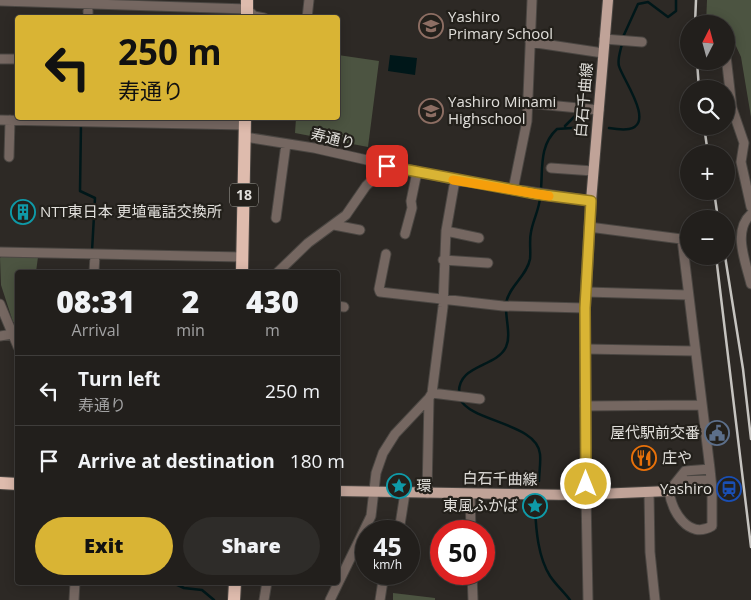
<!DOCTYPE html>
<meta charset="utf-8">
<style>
:root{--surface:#221f1c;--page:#2e2c29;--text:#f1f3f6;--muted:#a2a2a3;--line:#3f3d3b;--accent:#d9b434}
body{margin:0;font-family:"Open Sans","Noto Sans JP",sans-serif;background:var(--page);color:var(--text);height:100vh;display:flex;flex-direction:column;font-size:19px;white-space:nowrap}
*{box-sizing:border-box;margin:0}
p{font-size:16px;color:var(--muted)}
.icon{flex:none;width:28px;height:28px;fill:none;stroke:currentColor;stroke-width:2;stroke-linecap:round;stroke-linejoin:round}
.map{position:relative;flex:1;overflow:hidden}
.side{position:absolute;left:15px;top:270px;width:325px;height:315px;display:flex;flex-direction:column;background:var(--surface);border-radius:5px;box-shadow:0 2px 12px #0003,0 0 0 1px var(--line)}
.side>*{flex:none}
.top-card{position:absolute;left:15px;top:15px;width:325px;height:105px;border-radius:5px;box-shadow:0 2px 12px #0003,0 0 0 1px var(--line);background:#d9b434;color:#111;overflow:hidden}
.needle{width:32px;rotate:6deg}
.buttons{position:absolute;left:680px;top:15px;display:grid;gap:10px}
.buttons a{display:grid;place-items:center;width:55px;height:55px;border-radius:50%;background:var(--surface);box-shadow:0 2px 12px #0003,0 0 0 1px var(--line);font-size:25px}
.speed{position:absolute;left:355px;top:520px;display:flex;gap:10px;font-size:25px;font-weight:700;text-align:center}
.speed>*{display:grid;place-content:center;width:65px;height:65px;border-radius:50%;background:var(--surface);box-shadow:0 2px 12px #0003,0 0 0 1px var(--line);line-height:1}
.speed small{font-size:12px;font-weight:400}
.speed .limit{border:8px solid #d22;background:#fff;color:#111}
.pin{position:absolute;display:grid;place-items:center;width:42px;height:42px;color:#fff;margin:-21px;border-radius:10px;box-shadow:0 2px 8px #0006}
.me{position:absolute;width:55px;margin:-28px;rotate:0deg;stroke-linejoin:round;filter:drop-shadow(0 0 4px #0008)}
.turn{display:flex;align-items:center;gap:18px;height:105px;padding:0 20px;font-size:22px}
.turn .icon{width:65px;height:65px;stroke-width:2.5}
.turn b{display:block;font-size:35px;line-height:42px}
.eta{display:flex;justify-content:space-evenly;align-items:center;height:85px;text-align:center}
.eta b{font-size:30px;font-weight:800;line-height:35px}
.button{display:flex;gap:10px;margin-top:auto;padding:10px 20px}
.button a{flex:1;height:58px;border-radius:30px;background:var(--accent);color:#111;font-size:20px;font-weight:800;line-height:58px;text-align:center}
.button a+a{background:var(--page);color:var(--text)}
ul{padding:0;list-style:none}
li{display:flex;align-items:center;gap:15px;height:70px;padding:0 20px;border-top:1px solid var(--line)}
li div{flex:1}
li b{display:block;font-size:19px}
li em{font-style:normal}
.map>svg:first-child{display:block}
.green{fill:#4c5441}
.water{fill:#001719}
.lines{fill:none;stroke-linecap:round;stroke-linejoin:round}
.stream{stroke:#001719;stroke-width:2.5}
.minor-casing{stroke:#4a4642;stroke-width:11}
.major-casing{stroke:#4a4642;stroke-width:12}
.highway-casing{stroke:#4a4642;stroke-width:14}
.minor{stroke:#756761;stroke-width:9}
.major{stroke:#c0a398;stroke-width:10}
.highway{stroke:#debbad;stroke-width:12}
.rail{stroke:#c6c4c0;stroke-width:2.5}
.route-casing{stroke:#8d7522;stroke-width:12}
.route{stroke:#d9b434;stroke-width:9}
.slow{stroke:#f59e0b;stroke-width:9}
.labels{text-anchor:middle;stroke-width:4.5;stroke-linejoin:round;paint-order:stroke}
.shield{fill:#23201b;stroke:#a8a6a1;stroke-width:1}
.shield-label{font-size:14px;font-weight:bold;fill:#e1dfdb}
.poi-label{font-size:15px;fill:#e1dfdb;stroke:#23201b;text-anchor:start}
.street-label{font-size:15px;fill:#e1dfdb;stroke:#23201b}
</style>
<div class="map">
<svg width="751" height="600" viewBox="0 0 751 600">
<rect width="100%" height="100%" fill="#2d2925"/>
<!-- green -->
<path class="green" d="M707,0H751V117L741,57L730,33H726V24H706Z
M338,55L379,61L368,147L295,133L296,118H338Z
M2,256L38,257L36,272H18L17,322H13L1,285L0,258Z
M393,593L435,598V600H393Z"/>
<!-- water -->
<path class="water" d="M390,55L417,58L415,75L388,71Z"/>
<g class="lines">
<!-- stream -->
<path class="stream" d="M83,18V14
M623,37L638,4L648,2L668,17L676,11V0
M81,124L80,191L95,198L92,251
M565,126L579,112
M609,128C615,129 623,130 629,129C656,124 622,78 619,66C617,59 621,50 622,43
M506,303C509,286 527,276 530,259C531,250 529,241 531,232C533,220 539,210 540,198C544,174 537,147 557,129L587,127
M459,394C457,364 496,368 506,347C511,336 506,321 506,308
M460,399C471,422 537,423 540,454C541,463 539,473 539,481
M535,508C536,530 538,557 550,576C556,585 564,592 570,600
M171,582L184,588L202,590L214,600"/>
<defs>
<path id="minor" d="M0,1L247,9L254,16L264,18
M88,18V0
M307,18L309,0
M604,39L642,42
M530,42L603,53
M726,56L732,108L744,143L741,162L751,207
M0,59H18
M527,103L599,110
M0,120L245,125
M245,137L314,148L455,180L591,201
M9,157L10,120
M551,168L593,171
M513,190L527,121L532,0
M751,214C732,231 746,263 751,284
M276,218L286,144
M334,225L360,230
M589,227L689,240
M446,231L479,238
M405,234L412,208L411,201L417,172
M682,239L710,469
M0,252L242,257
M386,254L379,289L380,292L503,306L585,308
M443,260L488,263
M94,272L95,255
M278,272L308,243L346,215L366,186L387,166
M586,292L688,295
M0,304L18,347
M338,306L344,307
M0,336L12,334
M585,349L694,351
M432,393L480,399
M585,406L701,405
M710,469L712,489V526C688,540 672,511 669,491L685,471Z
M677,481L711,480
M649,492L650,552L655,600
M427,493L429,398L432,393L443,307L446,231L455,180
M470,494L471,531
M586,495L588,600
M399,531L405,493
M472,574L473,600
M74,600L75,582
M264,600L267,582
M330,600L371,516L376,473L383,453L395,434L429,398
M380,600L384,574"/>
<path id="major" d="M338,491L574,495L669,491
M586,495L585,308L591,201L608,0"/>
<path id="highway" d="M247,18V0
M242,272L245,118
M0,483L18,484
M234,600L235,582"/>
</defs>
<!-- minor casing -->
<use href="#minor" class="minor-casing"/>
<!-- major casing -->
<use href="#major" class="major-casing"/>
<!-- highway casing -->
<use href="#highway" class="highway-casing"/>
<!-- minor -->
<use href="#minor" class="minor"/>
<!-- major -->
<use href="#major" class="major"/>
<!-- highway -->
<use href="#highway" class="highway"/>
<!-- rail -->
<path class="rail" d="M695,24L696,0
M697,61L699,89
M704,126L708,154
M714,191L718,219
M716,256L751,547
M725,256L743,369L751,439"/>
</g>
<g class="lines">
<defs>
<path id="route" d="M387,166L536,194L591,201L585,308L586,484"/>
</defs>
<!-- route casing -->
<use href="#route" class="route-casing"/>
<!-- route -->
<use href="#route" class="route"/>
<!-- slow -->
<path class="slow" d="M453,180L549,196"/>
</g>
<!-- icons -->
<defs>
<symbol id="school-ring" viewBox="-11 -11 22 22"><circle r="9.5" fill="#23201b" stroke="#8d6e63" stroke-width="1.5"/><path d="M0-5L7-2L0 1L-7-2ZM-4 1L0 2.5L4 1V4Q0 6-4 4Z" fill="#8d6e63"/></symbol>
<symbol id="building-ring" viewBox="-11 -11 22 22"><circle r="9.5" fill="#23201b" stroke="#0f9aa8" stroke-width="1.5"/><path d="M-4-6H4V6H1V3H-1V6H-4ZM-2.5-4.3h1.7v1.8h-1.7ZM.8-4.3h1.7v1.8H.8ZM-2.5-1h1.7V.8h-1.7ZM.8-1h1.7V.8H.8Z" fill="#0f9aa8"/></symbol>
<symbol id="civic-ring" viewBox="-11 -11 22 22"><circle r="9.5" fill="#23201b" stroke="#5c6f8a" stroke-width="1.5"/><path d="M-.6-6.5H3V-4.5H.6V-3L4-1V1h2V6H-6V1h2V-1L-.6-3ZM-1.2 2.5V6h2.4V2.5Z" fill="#5c6f8a"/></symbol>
<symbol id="restaurant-ring" viewBox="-11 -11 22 22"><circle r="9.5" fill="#23201b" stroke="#e8710a" stroke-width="1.5"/><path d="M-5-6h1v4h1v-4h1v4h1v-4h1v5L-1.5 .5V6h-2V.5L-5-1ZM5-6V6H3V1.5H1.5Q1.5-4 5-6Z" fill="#e8710a"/></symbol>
<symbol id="sight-ring" viewBox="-11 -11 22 22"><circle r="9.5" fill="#23201b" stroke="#0f9aa8" stroke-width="1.5"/><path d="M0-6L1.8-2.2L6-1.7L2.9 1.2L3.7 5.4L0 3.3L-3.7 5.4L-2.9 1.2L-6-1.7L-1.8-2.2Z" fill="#0f9aa8"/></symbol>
<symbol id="station-ring" viewBox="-11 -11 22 22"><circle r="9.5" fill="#23201b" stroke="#1a4fb4" stroke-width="1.5"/><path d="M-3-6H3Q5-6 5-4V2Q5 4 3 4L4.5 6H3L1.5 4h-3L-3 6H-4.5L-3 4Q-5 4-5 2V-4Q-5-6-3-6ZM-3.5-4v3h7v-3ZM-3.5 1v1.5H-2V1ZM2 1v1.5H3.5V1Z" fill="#1a4fb4"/></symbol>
</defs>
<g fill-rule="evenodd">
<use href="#school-ring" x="417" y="12" width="28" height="28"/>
<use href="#school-ring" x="417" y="97" width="28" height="28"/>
<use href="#building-ring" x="9" y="198" width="28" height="28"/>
<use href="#civic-ring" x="703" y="419" width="28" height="28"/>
<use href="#restaurant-ring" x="630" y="444" width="28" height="28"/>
<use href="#sight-ring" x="385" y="472" width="28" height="28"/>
<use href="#station-ring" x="715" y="475" width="28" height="28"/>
<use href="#sight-ring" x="521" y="492" width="28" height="28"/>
</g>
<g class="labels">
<!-- shield labels -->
<rect class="shield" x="230" y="183.5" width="28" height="23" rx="4"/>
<g class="shield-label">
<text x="244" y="200">18</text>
</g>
<!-- poi labels -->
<g class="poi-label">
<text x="448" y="22">Yashiro<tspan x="448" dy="17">Primary School</tspan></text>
<text x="448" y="107">Yashiro Minami<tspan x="448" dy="17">Highschool</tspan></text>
<text x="40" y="217">NTT東日本 更埴電話交換所</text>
<text x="700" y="438" text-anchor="end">屋代駅前交番</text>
<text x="662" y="463">庄や</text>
<text x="416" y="491">環</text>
<text x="712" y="494" text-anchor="end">Yashiro</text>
<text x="518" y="511" text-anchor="end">東風ふかば</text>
</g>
<!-- street labels -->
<g class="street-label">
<text transform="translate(584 100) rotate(-85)" y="5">白石千曲線</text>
<text transform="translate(333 139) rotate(13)" y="5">寿通り</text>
<text transform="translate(500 479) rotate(1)" y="5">白石千曲線</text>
</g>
</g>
</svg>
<div class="buttons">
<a><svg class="needle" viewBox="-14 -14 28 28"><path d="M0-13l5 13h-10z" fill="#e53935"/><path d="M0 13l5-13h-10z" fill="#a2a2a3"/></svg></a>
<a><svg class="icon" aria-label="search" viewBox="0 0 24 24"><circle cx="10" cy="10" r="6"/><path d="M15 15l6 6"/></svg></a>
<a>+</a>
<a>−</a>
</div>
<div class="speed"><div>45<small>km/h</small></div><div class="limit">50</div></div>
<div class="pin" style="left:387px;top:166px;background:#d93025"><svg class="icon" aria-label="arrive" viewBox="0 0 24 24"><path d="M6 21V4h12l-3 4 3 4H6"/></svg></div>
<svg class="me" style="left:586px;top:484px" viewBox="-20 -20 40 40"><circle r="17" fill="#d9b434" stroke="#fff" stroke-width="3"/><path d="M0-11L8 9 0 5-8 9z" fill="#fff"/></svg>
<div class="top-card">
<div class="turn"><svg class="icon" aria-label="left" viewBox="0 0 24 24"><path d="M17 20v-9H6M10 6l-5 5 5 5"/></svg><div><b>250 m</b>寿通り</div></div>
</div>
<section class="side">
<div class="eta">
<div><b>08:31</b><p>Arrival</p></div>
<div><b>2</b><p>min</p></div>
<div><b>430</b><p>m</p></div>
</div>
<ul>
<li><svg class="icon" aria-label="left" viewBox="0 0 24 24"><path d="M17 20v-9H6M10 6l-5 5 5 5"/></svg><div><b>Turn left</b><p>寿通り</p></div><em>250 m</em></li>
<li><svg class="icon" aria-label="arrive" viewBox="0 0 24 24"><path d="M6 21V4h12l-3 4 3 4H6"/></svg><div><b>Arrive at destination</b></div><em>180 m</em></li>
</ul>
<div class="button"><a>Exit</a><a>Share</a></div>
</section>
</div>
